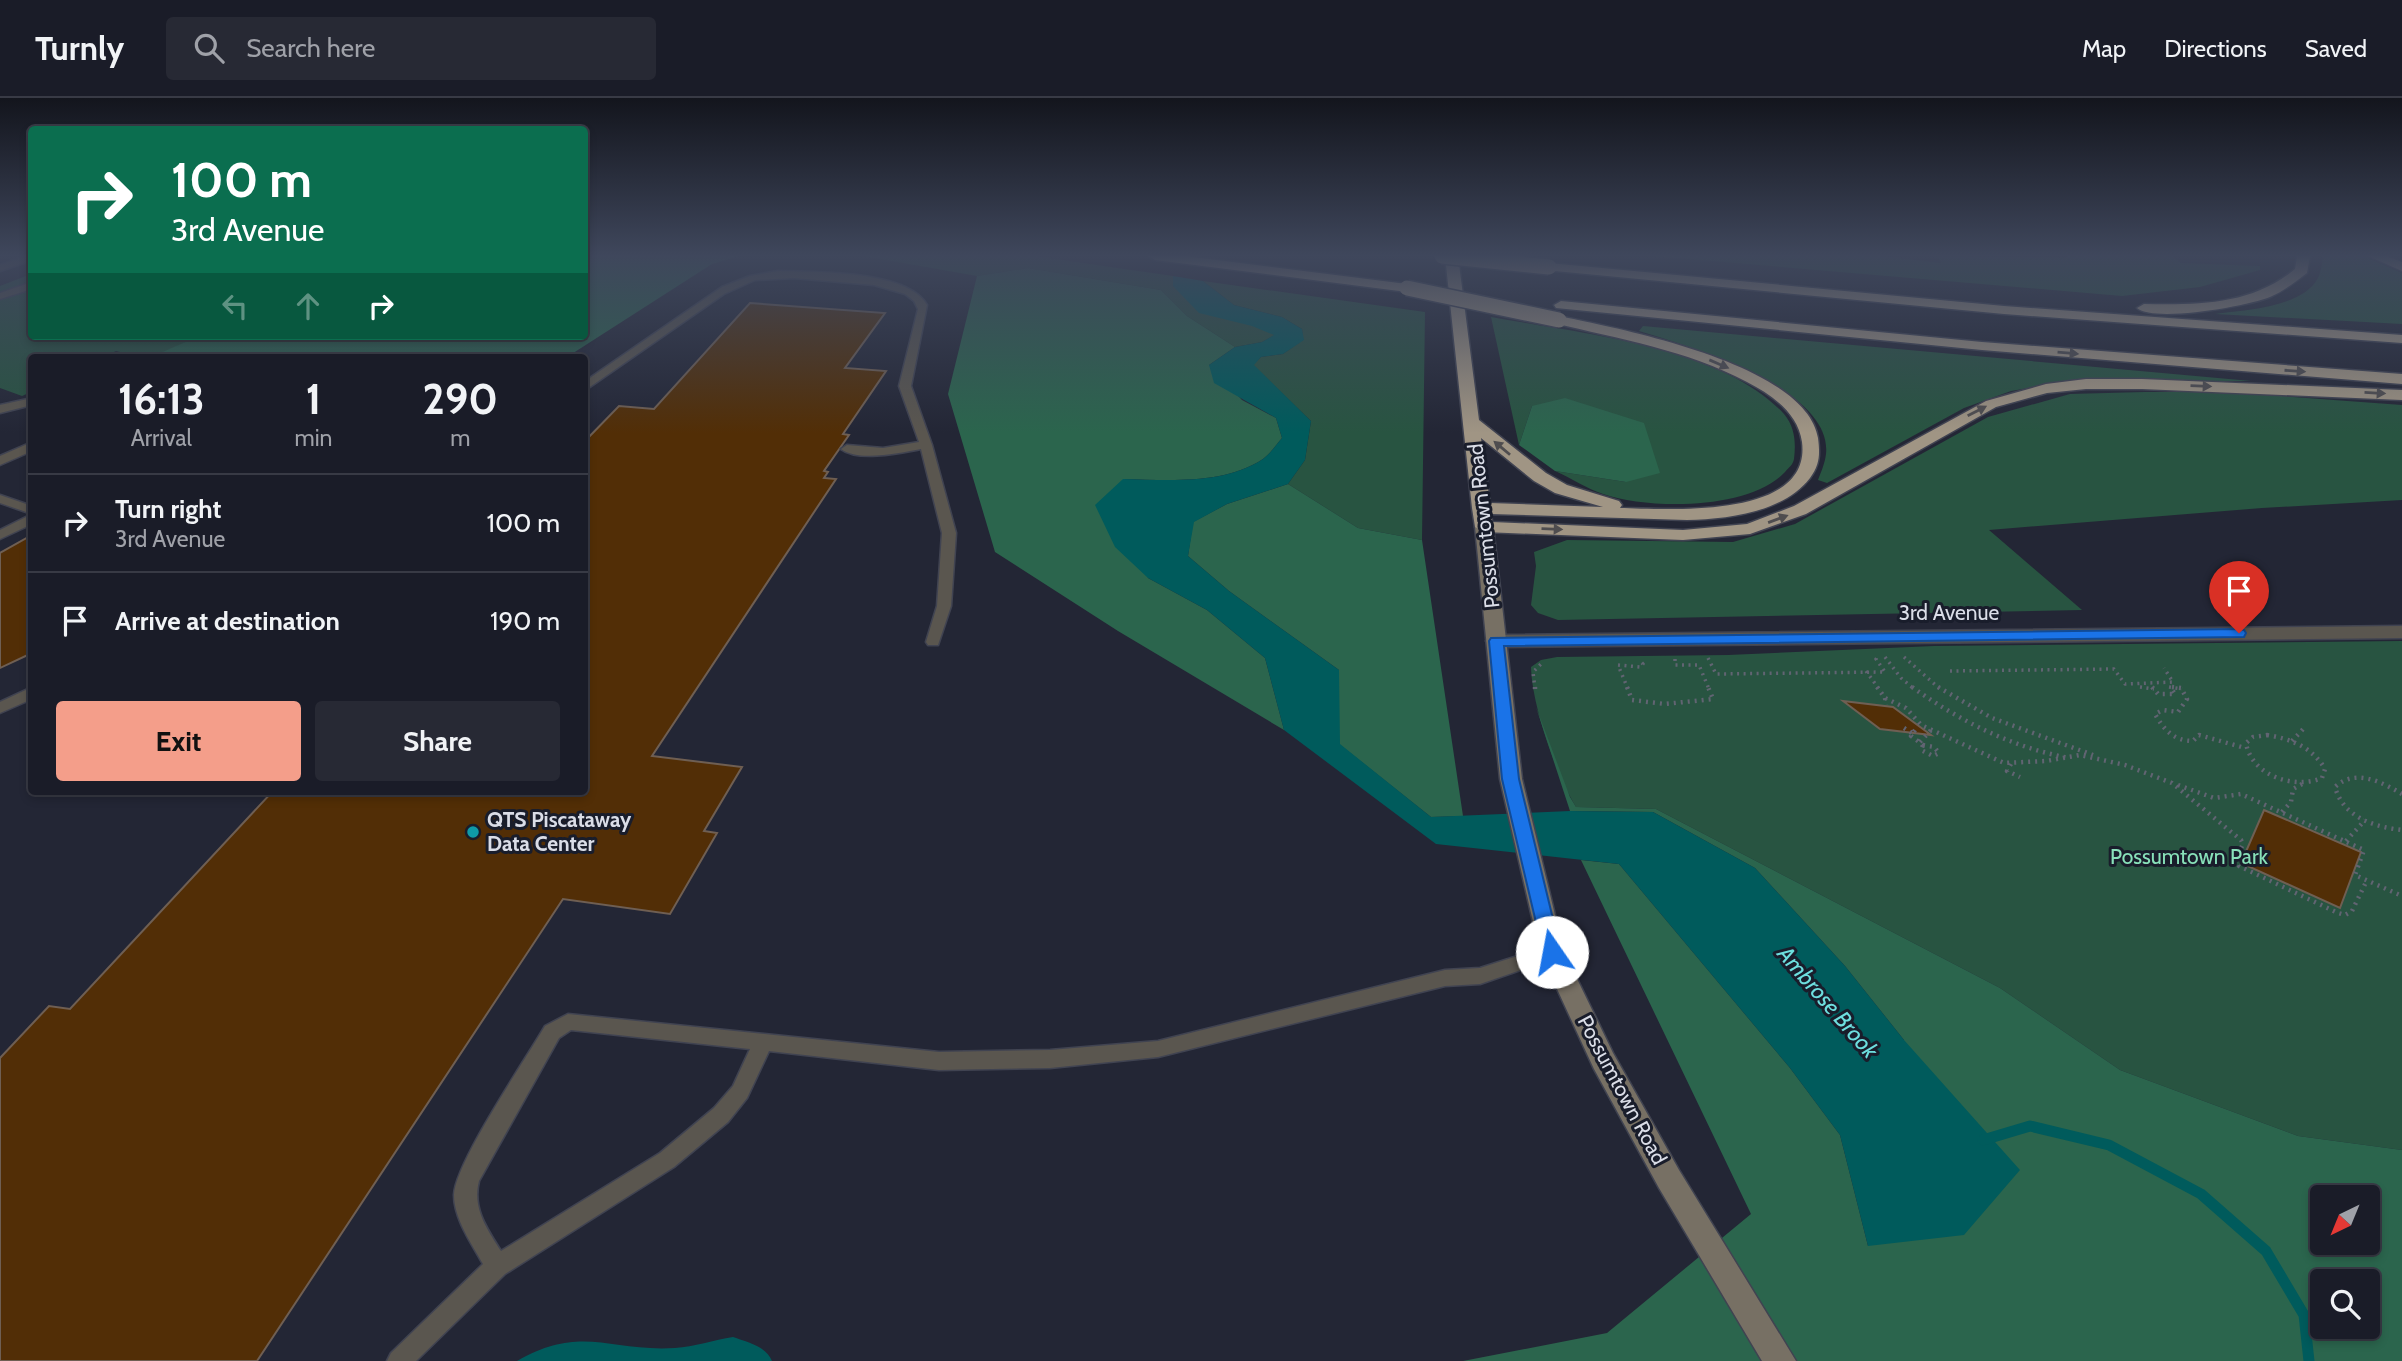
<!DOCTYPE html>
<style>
:root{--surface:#1a1c28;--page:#272934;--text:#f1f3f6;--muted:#9fa1a8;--line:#383a45;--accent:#f49e8a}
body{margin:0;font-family:Cabin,sans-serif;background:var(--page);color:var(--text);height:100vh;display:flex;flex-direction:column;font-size:26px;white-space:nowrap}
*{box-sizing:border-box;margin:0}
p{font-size:23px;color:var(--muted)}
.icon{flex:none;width:38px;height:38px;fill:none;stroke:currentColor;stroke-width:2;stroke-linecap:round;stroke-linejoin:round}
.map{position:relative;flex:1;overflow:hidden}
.side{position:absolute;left:28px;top:256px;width:560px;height:441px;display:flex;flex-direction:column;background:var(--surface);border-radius:7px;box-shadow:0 4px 10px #0003,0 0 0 2px var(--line)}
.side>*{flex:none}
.banner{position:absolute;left:28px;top:28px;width:560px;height:214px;border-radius:7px;box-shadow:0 4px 10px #0003,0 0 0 2px var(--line);background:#0b6e4f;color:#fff;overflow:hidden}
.needle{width:46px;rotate:223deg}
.buttons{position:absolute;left:2310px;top:1087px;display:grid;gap:14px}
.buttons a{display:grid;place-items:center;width:70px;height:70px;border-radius:7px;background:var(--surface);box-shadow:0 4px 10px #0003,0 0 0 2px var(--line);font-size:35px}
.pin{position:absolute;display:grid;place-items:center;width:60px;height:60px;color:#fff;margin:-72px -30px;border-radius:50% 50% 50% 0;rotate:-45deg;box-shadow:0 0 7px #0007}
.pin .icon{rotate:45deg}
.me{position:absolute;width:77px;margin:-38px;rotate:348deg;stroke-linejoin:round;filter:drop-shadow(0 0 5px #0008)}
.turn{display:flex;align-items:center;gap:24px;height:147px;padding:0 28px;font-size:32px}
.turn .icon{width:91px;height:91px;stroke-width:2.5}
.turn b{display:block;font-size:49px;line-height:60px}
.lanes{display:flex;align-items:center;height:66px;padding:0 28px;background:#0003;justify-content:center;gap:35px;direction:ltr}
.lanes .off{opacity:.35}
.eta{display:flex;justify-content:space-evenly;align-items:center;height:119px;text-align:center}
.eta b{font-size:42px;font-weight:700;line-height:49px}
.action{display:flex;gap:14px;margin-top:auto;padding:14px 28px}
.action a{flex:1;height:80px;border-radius:7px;background:var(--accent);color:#111;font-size:28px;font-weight:700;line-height:80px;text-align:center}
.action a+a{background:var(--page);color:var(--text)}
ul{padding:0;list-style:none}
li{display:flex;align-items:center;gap:21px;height:98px;padding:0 28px;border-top:2px solid var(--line)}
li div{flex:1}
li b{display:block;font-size:26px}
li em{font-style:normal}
header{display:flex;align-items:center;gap:42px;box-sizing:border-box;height:98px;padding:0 35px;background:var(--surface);border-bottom:2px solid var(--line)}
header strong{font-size:33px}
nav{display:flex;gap:38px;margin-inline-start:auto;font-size:24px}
.search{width:490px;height:63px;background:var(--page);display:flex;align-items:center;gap:18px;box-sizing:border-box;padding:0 24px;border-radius:7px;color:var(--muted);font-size:26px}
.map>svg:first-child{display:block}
.green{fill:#285441}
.forest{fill:#2b654d;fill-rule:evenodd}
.water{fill:#005b5c}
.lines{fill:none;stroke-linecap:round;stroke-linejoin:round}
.stream{stroke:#005b5c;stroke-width:11}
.building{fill:#522e06;stroke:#6f5f53;stroke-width:2}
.lane-casing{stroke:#404351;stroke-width:3}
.street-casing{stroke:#404351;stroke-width:3}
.secondary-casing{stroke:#404351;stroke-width:3}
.highway-casing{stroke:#404351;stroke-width:3}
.path-far1{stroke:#616472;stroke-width:3.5;stroke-dasharray:2 4.5;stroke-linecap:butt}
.path{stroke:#616472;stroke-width:4.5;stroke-dasharray:2 5;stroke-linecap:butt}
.lane{fill:#5a564f;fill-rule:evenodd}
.street{fill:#5a564f;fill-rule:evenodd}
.secondary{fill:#777064;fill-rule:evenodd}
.highway{fill:#a09584;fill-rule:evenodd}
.highway-bridge-casing{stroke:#404351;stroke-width:18;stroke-linecap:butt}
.highway-bridge{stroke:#a09584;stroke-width:15}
.oneway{fill:#4f4d4f}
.route{fill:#1a73e8;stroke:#114b97;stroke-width:2}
.culture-dot{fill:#0f9aa8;stroke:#191d2b;stroke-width:2.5}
.labels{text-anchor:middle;stroke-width:6;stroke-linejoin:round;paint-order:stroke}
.street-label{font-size:21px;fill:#dadde7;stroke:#191d2b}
.poi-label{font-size:21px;font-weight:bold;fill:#dadde7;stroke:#191d2b;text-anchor:start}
.park-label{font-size:21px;fill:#88e1b9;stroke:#191d2b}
.water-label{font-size:23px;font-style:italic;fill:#6ddfdf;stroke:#191d2b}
</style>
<header>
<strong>Turnly</strong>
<div class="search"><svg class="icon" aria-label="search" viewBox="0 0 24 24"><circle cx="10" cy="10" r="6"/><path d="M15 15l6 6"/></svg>Search here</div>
<nav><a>Map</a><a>Directions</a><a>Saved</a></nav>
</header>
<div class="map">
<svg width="2402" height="1263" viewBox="0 0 2402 1263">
<rect width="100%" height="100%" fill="#232635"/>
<!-- green -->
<path class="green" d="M863,158H1035L1173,178V188L1275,237L1262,244L1235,249L1187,218L1161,192L1028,170L977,178Z
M1653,158H1882L1941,165L1937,158L2065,160L2068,158H2173L2181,165L2260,168V172L2200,189L2122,198Z
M2323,158H2363L2402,175V226L2215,216C2244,212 2302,210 2318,180C2321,174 2322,165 2323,158Z
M31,176L32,238H199C165,253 154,264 116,253L103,259H32L31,294L22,298L0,290V188Z
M1203,183L1425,214L1422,442L1358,430L1288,386L1305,362L1311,323L1253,267L1261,259L1283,256L1303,242L1302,231L1282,219L1234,207Z
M1491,219C1578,235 1722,248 1784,316C1795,329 1796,345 1794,361C1793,367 1789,369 1785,374C1750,412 1650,412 1603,396C1587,391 1571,380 1555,373L1626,384L1532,308L1519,347Z
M1643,228L2251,283H2068L2011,293L1964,310L1827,385L1818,382C1821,374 1825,365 1826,356C1833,290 1686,247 1639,233Z
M2144,294H2226L2402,307V402L2262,410L1989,432L2082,512L1558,522L1538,515L1531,507L1536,468L1534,454L1567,442L1733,444L1795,426L1988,319L2070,296Z
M2402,543V1052L2298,1038L2120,972L2000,890L1656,711L1576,709C1556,676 1532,608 1531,569L1541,562L1557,559L1728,557L1934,548Z"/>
<!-- forest -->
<path class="forest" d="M585,158H739L712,166L567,259H151L199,238H584Z
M1028,170L1161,192L1187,218L1235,249L1209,267L1242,302L1276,320L1282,340C1276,347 1270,356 1263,361C1223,387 1169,382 1123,381L1148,480L1207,512L1265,560L1284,632L1118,533L995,454L948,296L977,178Z
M1565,300L1644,325L1660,375L1626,384L1555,373L1519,347L1532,308Z
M1288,386L1358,430L1422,442L1463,718L1431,719L1339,646V572L1229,493L1188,458L1193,424L1227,406Z
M1536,609L1570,699L1576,709L1656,711L2000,890L2120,972L2298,1038L2402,1052V1263H1463L1607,1235L1751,1116L1581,762L1619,766L1790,970L1840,1037L1868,1148L1904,942L1845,868L1755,770L1653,714L1570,713ZM2322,1099H2368V1144H2322ZM2322,1183H2368V1228H2322Z"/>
<!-- water -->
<path class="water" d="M1173,178L1203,183L1234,207L1282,219L1302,231L1304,242L1283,256L1261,259L1254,267L1311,323L1305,362L1288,386L1227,406L1194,424L1188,458L1229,493L1339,572L1340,646L1431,719L1570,713L1653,714L1755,770L1845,868L1904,942L2020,1072L1964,1137L1868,1148L1840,1037L1790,970L1619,766L1436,746L1284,632L1265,560L1207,512L1148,480L1115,449L1095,407L1123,381C1169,382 1223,387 1263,361C1270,356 1276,347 1282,340L1276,320L1214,285L1209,267L1235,249L1262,244L1274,237L1252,228L1199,215L1173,188Z
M733,1239C747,1244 766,1248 772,1263H517C582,1226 609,1254 675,1250C694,1249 714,1242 733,1239Z"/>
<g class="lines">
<!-- stream -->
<path class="stream" d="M1983,1042L2030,1028L2109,1047L2201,1096L2266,1153L2304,1217L2309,1263"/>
</g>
<!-- building -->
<path class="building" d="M750,205L885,215L845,270L886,273L843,336L849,337L824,373L828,374L824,380L836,381L652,658L742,669L704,733L717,735L670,816L563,801L257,1263H0V960L49,908L70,911L273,693H584V344L619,308L654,311Z
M32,437V555L0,570V455Z
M1843,603L1893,609L1931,637L1880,631Z
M2264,712L2361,754L2340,810L2241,765Z"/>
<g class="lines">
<defs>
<path id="lane" d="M26,158H32V162L0,173V167Z
M778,173C814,174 908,172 927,207L911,288L932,347L956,435L951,508L938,547H928L926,544L937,508L942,435L921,351C900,355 858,364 841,351L847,347L883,350L919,344L899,288L918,211L914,203L905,196L874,187L794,180L755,182L724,196L584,293V284L722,189L750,178Z
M32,184V191L0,201V195Z
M32,300V307L0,315V307Z
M32,344V353L0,367V358Z
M0,397L32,408V416L0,405Z
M32,416V426L0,441V432Z
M32,589V601L0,615V604Z
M1552,847L1559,849L1561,854L1559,859L1480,886L1445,888L1158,959L1050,970L939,972L769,953L747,1000L728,1024L674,1069L505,1176L416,1263H387L391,1255L483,1166C472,1146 454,1121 454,1097C455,1065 526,961 545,928L568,916L939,954L1050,952L1158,943L1445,872L1480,870ZM571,932L750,951L733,988L714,1010L660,1055L501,1153C487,1131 472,1110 479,1083L559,940Z"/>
<path id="street" d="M2402,528V540L1496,549L1489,547L1486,543L1489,539L1496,537Z"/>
<path id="secondary" d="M1484,424L1493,429L1522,681L1564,854L1613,955L1679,1072L1796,1263H1762L1659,1090L1594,971L1540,854L1500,681L1475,429Z"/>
<path id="highway" d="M1148,158H1185L1407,186L1414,190L1407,194L1155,162Z
M1445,158H1458L1479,322L1546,375L1567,387L1619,403L1622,407L1620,410C1667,411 1812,422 1802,344C1798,315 1772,297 1747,284C1687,252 1619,241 1554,225V219L1559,218C1621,231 1806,266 1818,340C1820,356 1820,367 1810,380C1783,415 1727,421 1687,422L1491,416L1492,424L1683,432L1747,426L1794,408L1986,303L2046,286L2086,281H2142L2402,292V302L2142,291H2086L2047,295L1996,309L1806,416L1750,436L1683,442L1484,434L1475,429L1472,410ZM1481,340L1534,383L1555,395L1603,409L1490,405Z
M2297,158H2310L2307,175C2295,184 2284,193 2270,199C2248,208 2154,225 2137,210L2144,206C2198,207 2252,207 2295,171Z
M2368,158H2386L2402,164V173Z
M1549,165L2004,208L2402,237V245L2004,216L1544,172L1542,169Z
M1561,203L1982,244L2402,276V286L1982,252L1556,210L1554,207Z"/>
</defs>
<!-- lane casing -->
<use href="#lane" class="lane-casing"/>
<!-- street casing -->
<use href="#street" class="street-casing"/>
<!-- secondary casing -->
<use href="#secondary" class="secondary-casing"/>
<!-- highway casing -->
<use href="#highway" class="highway-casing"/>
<!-- path-far1 -->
<path class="path-far1" d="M1885,559L1901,580L1914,591
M1904,559L1940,591
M1708,560L1716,576L1885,574L1876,561L1878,559
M1675,561V567H1699L1709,591
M1866,573L1879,591
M1950,573L2114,571L2125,586L2173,584L2164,570
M2140,589L2154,591
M2169,589L2182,591
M1535,591L1533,574L1543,564
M1628,591L1618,567L1640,569L1643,566L1639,562"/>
<!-- path -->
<path class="path" d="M1535,589V593
M1627,589L1632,602L1665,606L1713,601L1708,589
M1877,589L1885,600L1906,610L1921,627L2004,665L2046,663L2080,657L2125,667L2172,685L2241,742L2243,746L2236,760L2239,768L2338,815L2345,817L2352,813L2367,782
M1912,589C1960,623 2011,649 2069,660
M1938,589L1992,620L2093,657
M2152,589L2158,596H2175L2170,589
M2172,589L2181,590L2187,601L2178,614L2163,612L2155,616C2164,632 2174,643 2193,643L2199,637L2245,650
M1885,600L1886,607
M1904,630L1912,635
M1915,632L1911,638L1923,647
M2267,637C2291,641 2312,649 2325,671L2322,680C2294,692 2251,677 2246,645L2253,639Z
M2292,643L2306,628
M1920,644L1931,632
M1923,647L1934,649L1939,655L1933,658L1921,652Z
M2011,666L2007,673L2020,679
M2178,687L2214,700L2241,696L2364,752L2355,777L2402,798
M2402,696C2382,684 2355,670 2335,689C2343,719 2374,729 2402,732
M2282,714L2291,704L2293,691L2302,686
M2346,743L2365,722"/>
<!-- lane -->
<use href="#lane" class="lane"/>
<!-- street -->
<use href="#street" class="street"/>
<!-- secondary -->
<use href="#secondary" class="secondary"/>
<!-- highway -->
<use href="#highway" class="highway"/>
<defs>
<path id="highway-bridge" d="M1442,158L1549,169
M1407,190L1559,222"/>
</defs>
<!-- highway-bridge casing -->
<use href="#highway-bridge" class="highway-bridge-casing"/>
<!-- highway-bridge -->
<use href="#highway-bridge" class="highway-bridge"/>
</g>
<!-- one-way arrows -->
<defs><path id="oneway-solid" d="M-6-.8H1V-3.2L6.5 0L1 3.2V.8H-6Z" transform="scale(1.75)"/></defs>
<g class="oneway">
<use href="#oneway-solid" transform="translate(2068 255) rotate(5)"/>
<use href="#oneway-solid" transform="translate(1719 266) rotate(23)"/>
<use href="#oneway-solid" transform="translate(2295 273) rotate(4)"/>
<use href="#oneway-solid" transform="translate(2201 288) rotate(2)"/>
<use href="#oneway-solid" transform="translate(2375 295) rotate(3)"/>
<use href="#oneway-solid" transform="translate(1977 313) rotate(-27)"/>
<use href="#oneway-solid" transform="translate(1502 350) rotate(-140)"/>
<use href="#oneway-solid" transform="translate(1778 421) rotate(-20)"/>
<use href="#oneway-solid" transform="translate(1552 431) rotate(2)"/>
</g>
<!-- sky -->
<linearGradient id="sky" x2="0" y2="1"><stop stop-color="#13151d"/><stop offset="0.47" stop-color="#3f475c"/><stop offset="1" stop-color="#3f475c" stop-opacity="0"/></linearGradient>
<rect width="2402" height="335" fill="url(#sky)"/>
<!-- route -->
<path class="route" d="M2239,531L2244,532L2246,535L2244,539L1504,548L1519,681L1561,854L1559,859L1552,861L1545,859L1543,854L1502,681L1489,543L1491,540Z"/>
<!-- markers -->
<circle class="culture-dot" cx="473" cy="734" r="7"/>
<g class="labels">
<!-- street labels -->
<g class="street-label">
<text transform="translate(1484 428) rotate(-96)" y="7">Possumtown Road</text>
<text x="1949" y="522">3rd Avenue</text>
<text transform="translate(1622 992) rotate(62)" y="7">Possumtown Road</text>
</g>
<!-- poi labels -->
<g class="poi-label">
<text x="487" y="729">QTS Piscataway<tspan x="487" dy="24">Data Center</tspan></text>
</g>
<!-- park labels -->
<g class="park-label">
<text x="2189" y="766">Possumtown Park</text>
</g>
<!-- water labels -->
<g class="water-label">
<text transform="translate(1828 904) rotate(49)" y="8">Ambrose Brook</text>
</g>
</g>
</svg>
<div class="buttons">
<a><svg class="needle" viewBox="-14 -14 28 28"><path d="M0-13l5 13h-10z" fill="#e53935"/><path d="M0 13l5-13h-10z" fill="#9fa1a8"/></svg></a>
<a><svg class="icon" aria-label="search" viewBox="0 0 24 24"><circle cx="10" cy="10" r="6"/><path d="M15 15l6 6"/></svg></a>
</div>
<div class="pin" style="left:2239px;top:535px;background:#d93025"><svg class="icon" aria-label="arrive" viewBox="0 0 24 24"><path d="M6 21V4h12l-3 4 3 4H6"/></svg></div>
<svg class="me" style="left:1552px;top:854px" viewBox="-20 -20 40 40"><circle r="19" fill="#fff"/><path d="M0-13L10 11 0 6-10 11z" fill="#1a73e8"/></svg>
<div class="banner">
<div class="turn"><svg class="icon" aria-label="right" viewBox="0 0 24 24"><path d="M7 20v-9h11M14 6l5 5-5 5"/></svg><div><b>100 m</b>3rd Avenue</div></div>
<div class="lanes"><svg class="icon off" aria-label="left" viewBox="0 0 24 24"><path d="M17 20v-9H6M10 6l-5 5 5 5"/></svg><svg class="icon off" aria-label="ahead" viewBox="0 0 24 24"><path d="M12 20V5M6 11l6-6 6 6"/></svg><svg class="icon" aria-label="right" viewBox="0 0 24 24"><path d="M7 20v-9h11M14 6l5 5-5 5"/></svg></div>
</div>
<section class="side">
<div class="eta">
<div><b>16:13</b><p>Arrival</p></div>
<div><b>1</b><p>min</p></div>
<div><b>290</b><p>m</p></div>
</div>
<ul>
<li><svg class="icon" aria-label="right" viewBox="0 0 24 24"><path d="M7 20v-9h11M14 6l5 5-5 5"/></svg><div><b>Turn right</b><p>3rd Avenue</p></div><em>100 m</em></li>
<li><svg class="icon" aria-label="arrive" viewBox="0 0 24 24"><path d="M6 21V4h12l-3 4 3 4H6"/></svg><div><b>Arrive at destination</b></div><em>190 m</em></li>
</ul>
<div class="action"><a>Exit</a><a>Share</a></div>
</section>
</div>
